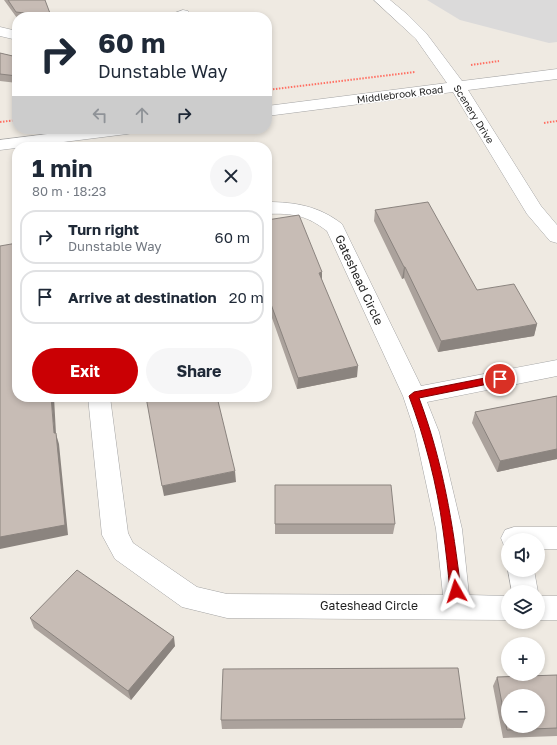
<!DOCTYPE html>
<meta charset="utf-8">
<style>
:root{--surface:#fff;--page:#f6f6f7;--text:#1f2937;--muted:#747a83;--line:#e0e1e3;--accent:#ca0004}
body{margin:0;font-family:"Golos Text",sans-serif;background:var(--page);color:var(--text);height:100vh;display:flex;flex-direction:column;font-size:15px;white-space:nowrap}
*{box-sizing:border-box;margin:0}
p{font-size:13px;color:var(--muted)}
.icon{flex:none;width:22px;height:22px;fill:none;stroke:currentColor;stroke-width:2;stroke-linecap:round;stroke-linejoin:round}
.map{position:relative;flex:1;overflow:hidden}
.side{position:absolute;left:12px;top:142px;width:260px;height:260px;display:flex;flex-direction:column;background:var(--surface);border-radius:16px;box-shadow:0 2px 6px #0003}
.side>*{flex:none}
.top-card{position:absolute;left:12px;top:12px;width:260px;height:122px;border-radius:16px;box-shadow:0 2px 6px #0003;background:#fff;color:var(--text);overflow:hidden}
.fabs{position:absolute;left:501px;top:533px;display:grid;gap:8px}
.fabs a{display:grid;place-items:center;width:44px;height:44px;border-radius:50%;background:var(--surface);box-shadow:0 2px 6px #0003;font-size:20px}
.pin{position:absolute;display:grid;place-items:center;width:34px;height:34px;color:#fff;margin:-17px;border:2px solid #fff;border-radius:50%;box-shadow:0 1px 4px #0007}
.me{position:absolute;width:44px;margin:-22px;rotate:354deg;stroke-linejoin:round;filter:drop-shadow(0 0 3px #0008)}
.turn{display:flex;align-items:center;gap:14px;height:84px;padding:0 20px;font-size:18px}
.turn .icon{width:52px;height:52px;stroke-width:2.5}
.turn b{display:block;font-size:28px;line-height:34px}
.lanes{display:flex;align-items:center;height:38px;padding:0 20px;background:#0003;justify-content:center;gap:20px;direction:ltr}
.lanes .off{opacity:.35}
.round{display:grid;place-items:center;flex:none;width:42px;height:42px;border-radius:21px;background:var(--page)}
.overview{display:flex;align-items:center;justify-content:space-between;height:68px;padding:0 20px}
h1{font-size:24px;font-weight:700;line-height:30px}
.action{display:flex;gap:8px;margin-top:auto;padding:8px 20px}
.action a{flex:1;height:46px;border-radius:24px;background:var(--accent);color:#fff;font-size:16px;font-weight:700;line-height:46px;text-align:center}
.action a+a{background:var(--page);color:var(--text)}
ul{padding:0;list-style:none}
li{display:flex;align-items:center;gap:12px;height:54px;margin:0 8px 6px;padding:0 12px;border:2px solid var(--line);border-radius:16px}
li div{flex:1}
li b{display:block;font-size:15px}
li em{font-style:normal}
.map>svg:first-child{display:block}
.residential{fill:#dbdada}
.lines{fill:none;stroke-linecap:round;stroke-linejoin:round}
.minor-casing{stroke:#a4a4a4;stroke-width:1}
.path{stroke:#ff7063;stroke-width:2;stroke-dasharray:1.5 1.5;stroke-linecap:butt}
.minor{fill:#fff;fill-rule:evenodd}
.wall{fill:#aba29c}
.shaded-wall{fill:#8b847f}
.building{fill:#c7bcb5;stroke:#8b847f;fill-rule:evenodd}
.route{fill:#ca0004;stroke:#830003}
.labels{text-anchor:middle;stroke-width:3;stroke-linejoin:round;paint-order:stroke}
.far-street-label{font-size:10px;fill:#1d1d1d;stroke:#fff}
.street-label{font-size:12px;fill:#1d1d1d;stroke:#fff}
</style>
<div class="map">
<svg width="557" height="745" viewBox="0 0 557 745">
<rect width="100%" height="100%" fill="#efeae2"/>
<!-- residential -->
<path class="residential" d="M427,0H557V42L549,43L460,20Z"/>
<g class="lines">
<defs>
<path id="minor" d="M374,0H390L408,15L426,33L462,81L557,69V79L468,90L541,206L557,225V243L550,241L527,214L453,92L267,116V106L447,83L416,39Z
M183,10L188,11L190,14L188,17H170L172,14Z
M0,27L17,31V40L0,36Z
M87,129H135L133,133L127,134L0,150V140Z
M267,202C295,202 319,206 342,224L421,386L557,360V376L427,402L439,432L462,529L469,595L508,596V620L227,618L182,607L115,559L102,535L88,397H110L128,533L133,543L197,587L227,594L443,595L436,529L415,432L403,396L327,231C306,215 293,213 267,214Z
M514,527H557V549H538V540H508V549L505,548L501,538L505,530Z
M508,570H534L538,592V593L512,592Z
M538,596H557V620H538Z"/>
</defs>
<!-- minor casing -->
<use href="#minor" class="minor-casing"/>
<!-- path -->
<path class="path" d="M471,65L499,61
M267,90L415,72
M0,122L17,120
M544,123L557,121"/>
<!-- minor -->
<use href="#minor" class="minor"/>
</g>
<!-- wall -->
<path class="wall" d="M4,0H45L51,17H17V18Z
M0,53L17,57V83L0,81Z
M375,210L477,290L537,324L534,336L438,352L404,278L402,279L374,221Z
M267,220L322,280L357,377L297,389L272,318L267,302Z
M557,396V459L497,472L472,423L475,412Z
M275,485L395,524L393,534H275Z
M30,618L175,646L131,700L34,628Z
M557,675V736L503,738L493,686L497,677Z
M465,719L462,728L222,729L221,720Z"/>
<!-- shaded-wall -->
<path class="shaded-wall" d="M267,49H270V56L267,57Z
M404,267H405L404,278L402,279Z
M322,272V283L319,273Z
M537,324L534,336L438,352L441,341Z
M358,366L357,377L297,389L298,378Z
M51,397H54L56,434L59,444L68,535L0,549V537L54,433Z
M557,449V459L497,472L500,461Z
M235,471L236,482L164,496L162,486Z
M174,637L175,646L131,700L128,691Z"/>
<!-- building -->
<path class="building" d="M8,0H45L51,16L16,12Z
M267,42L270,49H267Z
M0,53L17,57V76L0,74Z
M428,202L477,290L514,284L537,324L441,341L405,267H404L375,210Z
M299,215L322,272L319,273L358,366L298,378L272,307L267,291V220Z
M17,243V397H51L54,433H56L65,525L0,537V246Z
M557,396V449L500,461L475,412Z
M146,397H217L235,471L162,486Z
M275,485H391L395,524H275Z
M77,570L174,637L128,691L30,618Z
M458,668L465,719L221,720L223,669Z
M557,675V728L507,730L497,677ZM508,696H538V726H508Z"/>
<!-- route -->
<path class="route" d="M500,375L503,376L504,379L503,381L419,398C443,462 453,524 461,591L459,595L456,596L452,595L450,591C448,571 446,550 443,530C437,484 425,439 409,396L414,392Z"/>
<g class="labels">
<!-- far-street labels -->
<g class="far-street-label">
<text transform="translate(400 94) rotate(-7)" y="4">Middlebrook Road</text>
<text transform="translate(474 114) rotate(58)" y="4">Scenery Drive</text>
</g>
<!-- street labels -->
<g class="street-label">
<text transform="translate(359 280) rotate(65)" y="4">Gateshead Circle</text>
<text x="369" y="610">Gateshead Circle</text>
</g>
</g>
</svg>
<div class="fabs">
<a><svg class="icon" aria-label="sound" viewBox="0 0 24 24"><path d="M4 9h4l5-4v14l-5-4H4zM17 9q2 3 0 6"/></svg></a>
<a><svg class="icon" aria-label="layers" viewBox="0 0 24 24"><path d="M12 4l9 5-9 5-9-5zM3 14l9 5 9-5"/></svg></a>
<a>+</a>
<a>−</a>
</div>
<div class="pin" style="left:500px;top:379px;background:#d93025"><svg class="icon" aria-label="arrive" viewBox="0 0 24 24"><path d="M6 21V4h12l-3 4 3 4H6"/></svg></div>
<svg class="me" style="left:456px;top:591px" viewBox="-20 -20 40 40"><path d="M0-17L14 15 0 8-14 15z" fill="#ca0004" stroke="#fff" stroke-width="4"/></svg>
<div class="top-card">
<div class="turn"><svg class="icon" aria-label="right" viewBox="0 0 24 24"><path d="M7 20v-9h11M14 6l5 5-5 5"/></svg><div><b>60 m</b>Dunstable Way</div></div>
<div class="lanes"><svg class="icon off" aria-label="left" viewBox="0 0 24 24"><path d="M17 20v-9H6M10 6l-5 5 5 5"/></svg><svg class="icon off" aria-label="ahead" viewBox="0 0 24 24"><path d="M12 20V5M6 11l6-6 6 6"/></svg><svg class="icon" aria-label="right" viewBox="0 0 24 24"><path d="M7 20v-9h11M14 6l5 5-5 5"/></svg></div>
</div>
<section class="side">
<div class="overview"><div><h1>1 min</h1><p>80 m · 18:23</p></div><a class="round"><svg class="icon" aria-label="close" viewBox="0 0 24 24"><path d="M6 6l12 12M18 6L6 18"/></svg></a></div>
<ul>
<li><svg class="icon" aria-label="right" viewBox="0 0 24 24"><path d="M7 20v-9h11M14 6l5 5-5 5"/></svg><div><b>Turn right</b><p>Dunstable Way</p></div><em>60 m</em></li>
<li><svg class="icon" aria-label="arrive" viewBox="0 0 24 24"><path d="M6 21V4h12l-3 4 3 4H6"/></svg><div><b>Arrive at destination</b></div><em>20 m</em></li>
</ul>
<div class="action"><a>Exit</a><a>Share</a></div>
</section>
</div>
